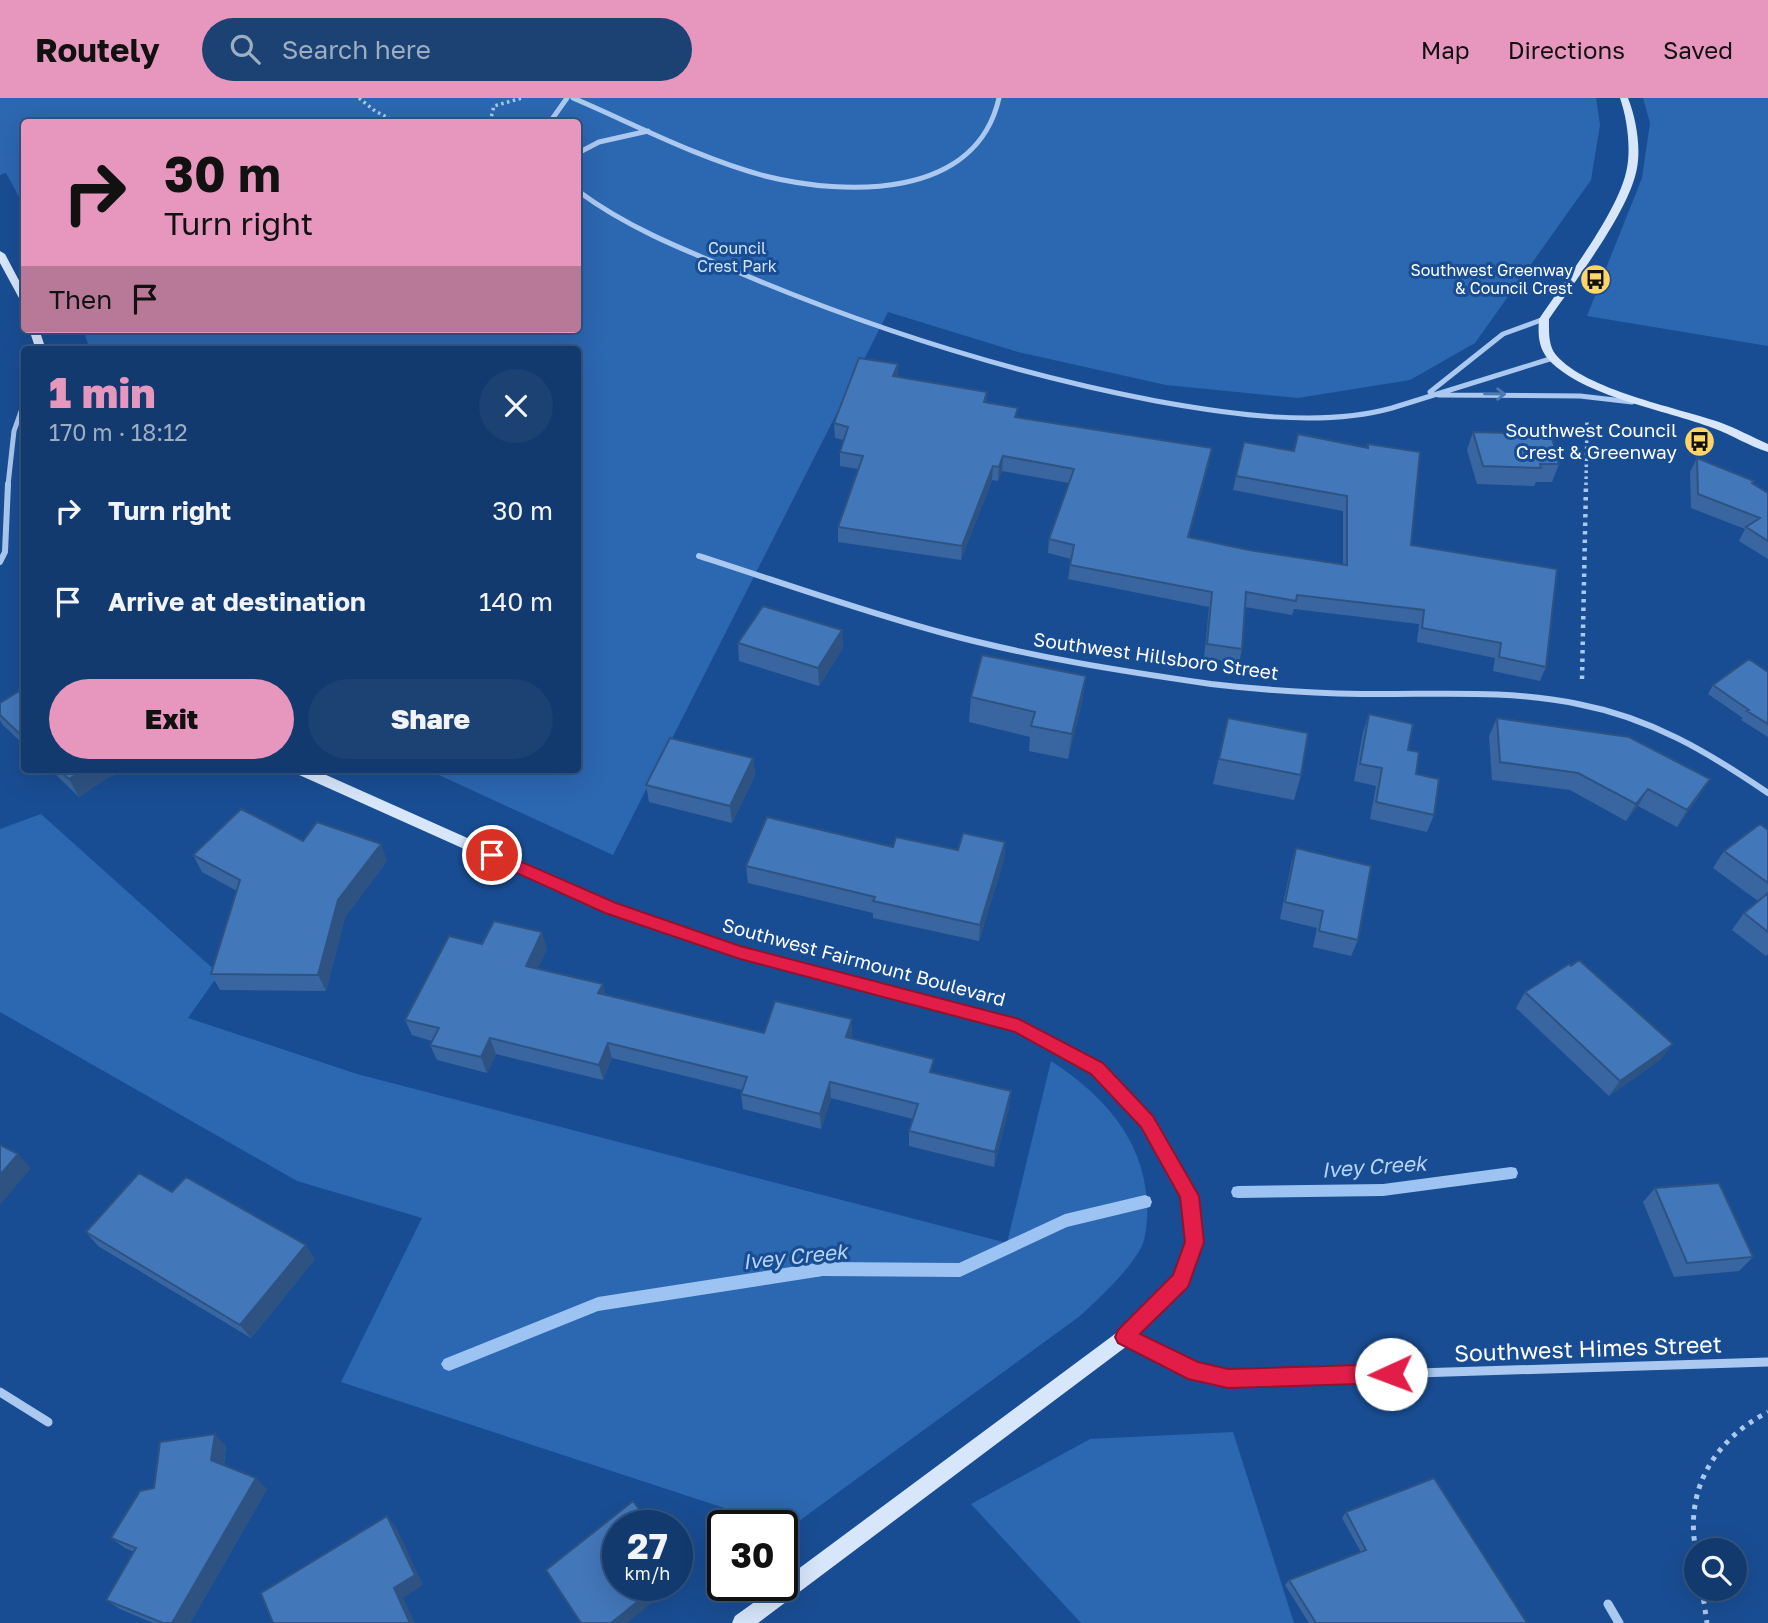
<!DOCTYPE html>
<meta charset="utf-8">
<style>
:root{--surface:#133a6e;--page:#1c4173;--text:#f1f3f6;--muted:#9dadc2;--line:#325481;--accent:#e797bd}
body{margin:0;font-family:"Golos Text",sans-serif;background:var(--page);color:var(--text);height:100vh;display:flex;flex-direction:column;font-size:26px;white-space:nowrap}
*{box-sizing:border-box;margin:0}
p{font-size:23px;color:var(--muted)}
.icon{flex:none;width:38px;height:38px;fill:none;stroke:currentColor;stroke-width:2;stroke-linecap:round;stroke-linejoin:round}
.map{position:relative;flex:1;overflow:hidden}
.sheet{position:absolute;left:21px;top:248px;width:560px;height:427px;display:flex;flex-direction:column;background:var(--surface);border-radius:7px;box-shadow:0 7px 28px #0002,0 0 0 2px var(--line)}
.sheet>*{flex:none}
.guide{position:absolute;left:21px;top:21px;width:560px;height:214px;border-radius:7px;box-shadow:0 7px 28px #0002,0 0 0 2px var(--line);background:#e797bd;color:#111;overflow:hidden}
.controls{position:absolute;left:1684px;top:1440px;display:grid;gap:14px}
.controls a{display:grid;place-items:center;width:63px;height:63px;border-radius:50%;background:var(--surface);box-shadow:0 7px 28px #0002,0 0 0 2px var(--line);font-size:35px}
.speed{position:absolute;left:602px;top:1412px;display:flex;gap:14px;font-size:35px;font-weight:700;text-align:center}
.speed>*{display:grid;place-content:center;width:91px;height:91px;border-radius:50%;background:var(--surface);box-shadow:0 7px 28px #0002,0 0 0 2px var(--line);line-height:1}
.speed small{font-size:18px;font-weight:400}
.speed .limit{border:4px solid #111;border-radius:10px;background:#fff;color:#111}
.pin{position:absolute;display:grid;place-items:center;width:60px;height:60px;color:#fff;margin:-30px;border:4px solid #fff;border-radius:50%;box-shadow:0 2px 7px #0007}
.me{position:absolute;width:77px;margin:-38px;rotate:268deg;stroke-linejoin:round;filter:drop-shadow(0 0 5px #0008)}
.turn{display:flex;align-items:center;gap:24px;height:147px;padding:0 28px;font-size:32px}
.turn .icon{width:91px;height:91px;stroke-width:2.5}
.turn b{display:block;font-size:49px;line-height:60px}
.then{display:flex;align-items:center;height:66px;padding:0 28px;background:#0003;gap:14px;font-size:26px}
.round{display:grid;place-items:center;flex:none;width:74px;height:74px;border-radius:37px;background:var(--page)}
.head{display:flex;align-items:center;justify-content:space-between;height:119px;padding:0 28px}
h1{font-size:42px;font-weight:800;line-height:52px;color:var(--accent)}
.action{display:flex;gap:14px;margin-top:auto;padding:14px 28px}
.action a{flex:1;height:80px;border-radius:42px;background:var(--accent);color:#111;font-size:28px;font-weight:800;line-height:80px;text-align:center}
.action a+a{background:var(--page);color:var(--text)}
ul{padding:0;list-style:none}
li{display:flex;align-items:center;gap:21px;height:91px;padding:0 28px}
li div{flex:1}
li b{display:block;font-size:26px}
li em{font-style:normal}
header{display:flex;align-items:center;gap:42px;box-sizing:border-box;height:98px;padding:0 35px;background:var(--accent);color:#111}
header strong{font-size:33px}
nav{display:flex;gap:38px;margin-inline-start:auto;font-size:24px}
.search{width:490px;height:63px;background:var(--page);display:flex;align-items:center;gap:18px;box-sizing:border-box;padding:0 24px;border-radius:38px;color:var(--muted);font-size:26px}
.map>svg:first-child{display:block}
.green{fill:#2c67b1}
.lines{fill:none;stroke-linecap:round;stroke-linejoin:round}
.stream{fill:#9cc3f2;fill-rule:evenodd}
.path-far2{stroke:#aac8f0;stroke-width:3.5;stroke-dasharray:2.5 3.5;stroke-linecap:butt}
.path-far1{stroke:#aac8f0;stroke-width:4.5;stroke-dasharray:3.5 5;stroke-linecap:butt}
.path{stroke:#aac8f0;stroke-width:5;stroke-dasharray:4.5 6;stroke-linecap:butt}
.street-far2{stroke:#aac8f0;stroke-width:5}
.street-far1{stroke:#aac8f0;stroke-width:6}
.street{stroke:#aac8f0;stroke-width:9}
.secondary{fill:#d7e6fb;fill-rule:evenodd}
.wall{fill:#3966a0}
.shaded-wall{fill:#2e5382}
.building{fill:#4277ba;stroke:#2e5382;stroke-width:2}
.oneway{stroke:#4c78b4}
.route{fill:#e11d48;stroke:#92132f;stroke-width:2}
.labels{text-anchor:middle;stroke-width:6;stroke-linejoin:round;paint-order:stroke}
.far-park-label{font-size:16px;fill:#d0e3fb;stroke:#194d93}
.far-poi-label{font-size:16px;fill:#fff;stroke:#194d93;text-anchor:end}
.poi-label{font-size:19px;fill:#fff;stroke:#194d93;text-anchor:end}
.street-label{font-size:19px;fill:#fff;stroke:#194d93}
.water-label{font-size:21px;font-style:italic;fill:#b6d3f6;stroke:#194d93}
.near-street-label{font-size:23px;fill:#fff;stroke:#194d93}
</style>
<header>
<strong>Routely</strong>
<div class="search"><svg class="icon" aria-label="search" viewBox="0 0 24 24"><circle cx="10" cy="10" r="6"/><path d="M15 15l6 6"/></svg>Search here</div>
<nav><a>Map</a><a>Directions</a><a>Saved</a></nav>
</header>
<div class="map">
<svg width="1768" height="1525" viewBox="0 0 1768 1525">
<rect width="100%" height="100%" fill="#194d93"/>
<!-- green -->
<path class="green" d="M0,0H1596L1600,27L1591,82L1475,245L1410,282L1298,300L1166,287L1018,254L888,214L613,757L428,672H578V252H90L83,231H578V24H24V108L6,75L0,77Z
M1643,0H1768V248L1587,218L1642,80L1650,25Z
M41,716L219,876L188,920L357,976L1007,1145L1051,963C1102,996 1143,1040 1147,1103C1148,1116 1147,1138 1141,1150C1126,1176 1101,1198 1080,1218L788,1431L341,1284L422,1120L297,1083L0,914V731Z
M1233,1334L1294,1525H1081L971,1406L1090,1341Z"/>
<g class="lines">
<!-- stream -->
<path class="stream" d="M1511,1069L1516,1070L1518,1075L1516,1080L1511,1081L1383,1098L1238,1100L1233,1099L1231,1094L1233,1089L1238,1088L1383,1086Z
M1145,1097L1150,1099L1152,1104L1150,1109L1067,1129L960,1179L823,1178L598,1213L449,1273L444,1271L441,1266L444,1261L598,1199L823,1164L959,1165L1065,1116Z"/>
<!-- path-far2 -->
<path class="path-far2" d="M359,0L375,13L396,24
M490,24L494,8L522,0
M1586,387L1587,324"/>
<!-- path-far1 -->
<path class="path-far1" d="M1582,581L1586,386"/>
<!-- path -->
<path class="path" d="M1696,1453C1684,1392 1714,1342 1768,1314
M1702,1491L1707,1525"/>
<!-- street-far2 -->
<path class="street-far2" d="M573,0C636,27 698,60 765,78C845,98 976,102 999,0
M550,24L567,0
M578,55L599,44L648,33
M578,93C625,128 679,150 733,172C869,230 1011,275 1156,303C1228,316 1320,330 1392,310L1553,260
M1430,294L1503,236L1544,221
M1438,297L1580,298L1632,304
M8,387L14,333L24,305"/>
<!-- street-far1 -->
<path class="street-far1" d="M699,458C780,484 861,513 943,535C1031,559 1121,573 1211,586C1261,592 1312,595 1361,596C1434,597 1506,591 1578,606C1651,620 1708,654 1768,695
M0,464L5,454L8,386"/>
<!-- street -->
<path class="street" d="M1127,1240L1195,1274L1228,1281L1768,1264
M0,1294L48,1324
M1608,1506L1619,1525"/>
<!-- secondary -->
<path class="secondary" d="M1620,0H1628C1636,20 1641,49 1637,70C1629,114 1575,183 1549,221C1549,233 1548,247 1556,257C1586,292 1675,309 1719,324C1736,330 1752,339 1768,346V354C1749,348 1732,337 1713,330C1666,312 1584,299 1549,262C1538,250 1538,236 1539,221C1565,182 1619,114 1627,70C1631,49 1627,20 1620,0Z
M0,153L5,156L24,192V203L19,200L0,165Z
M29,231H39L46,252H36Z
M295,672H315L615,806L740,849L1024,923L1102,965L1153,1018L1195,1093L1203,1144L1189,1183L1187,1189L1131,1245L758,1525H732L735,1518L777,1488H782V1483L1119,1233L1174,1178L1187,1144L1181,1099L1141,1028L1092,975L1015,933L740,861L605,814L297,676Z"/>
</g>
<!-- wall -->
<path class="wall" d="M898,266V279L987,294L986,305L1018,319L1209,365L1189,439L1249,452L1343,466V413L1233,392L1236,378L1294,353L1367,350L1368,346L1411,447L1546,569L1540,583L1493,573L1495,560L1417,544L1419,526L1294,511L1292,517L1245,509L1242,551L1239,565L1204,560L1209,509L1068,481L1071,461L1048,455L1049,441L1069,385L1002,373L998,383L992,382L961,462L838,444V429L858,371L840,368V354L844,342L835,340L834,325Z
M1510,332L1559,366L1552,384H1536L1534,388L1477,386L1467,352L1473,334H1509Z
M1697,360L1753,386L1768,395V461L1739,443L1745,431L1691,410L1690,374Z
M842,532L843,550L819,588L739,563L738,545Z
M1768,574V639L1741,622L1743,620L1708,596L1713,587Z
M1086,578L1082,604L1068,661L1029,653L1030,639L969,624L971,599Z
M24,590V647L3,627L0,622V605Z
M1369,616L1408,652L1416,676L1434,717L1427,734L1370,721L1376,688L1354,683L1363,634Z
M1228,620L1301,677L1294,702L1213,686Z
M1497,620L1710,681L1699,698L1677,729L1638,708L1626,723L1570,692L1492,682L1489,638Z
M753,660L755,677L732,725L649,704L646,687Z
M51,672H127L107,680L79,699Z
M1768,732V856L1766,858L1732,832L1744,815L1758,803L1713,770L1724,753Z
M303,743L387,763L345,819L326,893L220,892L211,876L237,793L202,774L193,757Z
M1005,744L1004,761L979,843L873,820V815L748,785L746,768L893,749L958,752Z
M1296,750L1358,842L1351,858L1313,849L1317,830L1280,821L1291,767Z
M482,846L547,851L537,871L605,896L764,935L852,921V937L851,941L933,975L1009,1009L994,1069L909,1048V1033L913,1021L831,1000L821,1031L743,1011L741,996L742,992L612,960L603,982L496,956L487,975L437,962L430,947L432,943L412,937L405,922Z
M1525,894L1661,961L1609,998L1516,910Z
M1655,1090L1753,1159L1739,1173L1674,1179L1643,1104Z
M172,1094L315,1161L251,1240L98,1148L86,1134Z
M226,1348L224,1367L267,1391L190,1525H153L120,1511L106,1502L134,1454L125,1450L111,1440L154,1390Z
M1346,1414L1527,1525H1309L1285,1487L1289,1482L1361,1454L1342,1420Z"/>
<!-- shaded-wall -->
<path class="shaded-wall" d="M898,266V280L893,278Z
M1212,350L1209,365L1185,454L1188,439Z
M1003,358L1002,373L998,383L999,369Z
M993,368L992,382L961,462L962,448Z
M842,532L843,550L819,588L818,570Z
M1086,578L1082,604L1068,661L1072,636Z
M753,660L755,677L732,725L730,708Z
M83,672H127L107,680L79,699L69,681Z
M1710,681L1699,698L1677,729L1687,712Z
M1648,691L1638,708L1626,723L1636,706Z
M1005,744L1004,761L979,843L980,827Z
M381,746L387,763L345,819L326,893L318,877L338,802Z
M542,834L547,851L531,884L526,868Z
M603,886L606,902L598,895Z
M852,921V937L846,955V939Z
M490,940L496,956L487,975L481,959Z
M608,945L612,960L603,982L599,967Z
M1673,946L1661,961L1609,998L1620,983Z
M830,984L831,1000L821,1031L820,1016Z
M1011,993L1009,1009L994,1069L995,1054Z
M18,1056L31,1070L0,1107V1077Z
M306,1147L315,1161L251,1240L240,1227Z
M215,1336L226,1348L223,1374L211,1362Z
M256,1380L267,1391L190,1525H172Z
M387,1418L396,1429L423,1487L403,1500L415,1525H410L394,1490Z
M680,1469L683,1479L677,1484V1471Z
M657,1488H673L627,1525H611Z"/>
<!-- building -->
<path class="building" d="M859,260L898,266L893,278L987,294L984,304L1018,310L1015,319L1212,350L1188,439L1249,452L1347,467V398L1236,378L1244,344L1294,353L1298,336L1368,350V346L1420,354L1411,447L1557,471L1546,569L1499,559L1501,545L1422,530L1424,512L1297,497L1296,503L1246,494L1242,551L1207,546L1212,494L1070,467L1074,447L1049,441L1074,371L1003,358L999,369L993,368L962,448L838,429L863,358L840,354L848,329L834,325Z
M1510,332L1550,333L1559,366H1540L1541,370L1483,368L1473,334L1511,335Z
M1697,360L1754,383L1752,385L1768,395V443L1746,429L1760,420L1698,396Z
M763,508L842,532L818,570L738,545Z
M982,557L1086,578L1072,636L1031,628L1035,614L971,599Z
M1749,561L1768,574V626L1747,613L1749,612L1713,587Z
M24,590V640L0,617V605Z
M1369,616L1413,626L1408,652L1419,654L1416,676L1439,681L1434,717L1376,704L1382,670L1360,666Z
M1228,620L1308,635L1301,677L1219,661Z
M1497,620L1629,639L1710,681L1687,712L1648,691L1636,706L1578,675L1500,664Z
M670,640L753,660L730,708L646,687Z
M59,672H83L69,681Z
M241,711L303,743L317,724L381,746L338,802L318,877L211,876L240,782L193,757Z
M767,719L893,749L896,739L958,752L963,735L1005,744L980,827L873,803L875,799L746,768Z
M1760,726L1768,732V785L1724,753Z
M1296,750L1371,768L1358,842L1319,833L1323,813L1285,804Z
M1768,795V834L1744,815Z
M494,823L542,834L526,868L603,886L598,895L764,935L775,903L852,921L846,939L934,961L930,974L1011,993L995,1054L909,1033L918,1006L830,984L820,1016L741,996L747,979L608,945L599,967L490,940L481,959L430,947L439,930L405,922L449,838L482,846Z
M1579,862L1673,946L1620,983L1525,894L1569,866L1571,868Z
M0,1047L18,1056L0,1077Z
M139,1075L172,1094L186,1079L306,1147L240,1227L86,1134Z
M1719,1085L1753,1159L1687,1165L1655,1090Z
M215,1336L211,1362L256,1380L172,1525H163L106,1502L136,1450L111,1440L140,1393L154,1390L160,1344Z
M1434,1380L1527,1525H1316L1289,1482L1366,1452L1346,1414Z
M633,1403L651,1428H618V1488H657L611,1525H581L546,1472Z
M387,1418L415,1477L394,1490L410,1525H273L261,1495Z"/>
<!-- one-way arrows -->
<defs><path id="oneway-shaft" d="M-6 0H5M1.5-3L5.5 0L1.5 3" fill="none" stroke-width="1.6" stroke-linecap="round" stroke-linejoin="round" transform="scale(1.75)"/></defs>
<use class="oneway" href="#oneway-shaft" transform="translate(1495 296) rotate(1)"/>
<!-- route -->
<path class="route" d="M492,751L616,805L740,848L1019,921L1103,965L1153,1018L1199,1098L1204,1144L1188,1189L1140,1236L1198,1264L1228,1271L1391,1266L1398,1269L1400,1276L1398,1283L1391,1285L1228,1290L1188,1281L1118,1245L1115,1239L1118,1232L1173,1177L1185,1144L1180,1099L1141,1029L1091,976L1015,934L740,861L605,815L486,761L484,757Z"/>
<!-- icons -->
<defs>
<symbol id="bus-disc" viewBox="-11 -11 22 22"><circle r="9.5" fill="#ffd568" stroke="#194d93"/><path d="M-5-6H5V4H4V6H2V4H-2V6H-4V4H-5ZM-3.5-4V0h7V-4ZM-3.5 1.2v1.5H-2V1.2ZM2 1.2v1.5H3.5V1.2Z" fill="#111"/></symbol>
</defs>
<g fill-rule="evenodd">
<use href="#bus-disc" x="1578" y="164" width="35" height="35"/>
<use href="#bus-disc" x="1682" y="326" width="35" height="35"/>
</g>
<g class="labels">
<!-- far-park labels -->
<g class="far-park-label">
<text x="737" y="156">Council<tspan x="737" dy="18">Crest Park</tspan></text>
</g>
<!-- far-poi labels -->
<g class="far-poi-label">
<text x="1573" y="178">Southwest Greenway<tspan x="1573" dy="18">&amp; Council Crest</tspan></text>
</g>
<!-- poi labels -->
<g class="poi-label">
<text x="1677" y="339">Southwest Council<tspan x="1677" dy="22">Crest &amp; Greenway</tspan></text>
</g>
<!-- street labels -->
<g class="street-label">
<text transform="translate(1156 558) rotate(8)" y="7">Southwest Hillsboro Street</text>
<text transform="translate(864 864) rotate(15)" y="7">Southwest Fairmount Boulevard</text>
</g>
<!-- water labels -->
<g class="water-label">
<text transform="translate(1374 1069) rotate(-4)" y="7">Ivey Creek</text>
<text transform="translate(795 1159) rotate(-6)" y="7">Ivey Creek</text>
</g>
<!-- near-street labels -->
<g class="near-street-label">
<text transform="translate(1588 1251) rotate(-2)" y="8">Southwest Himes Street</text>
</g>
</g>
</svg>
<div class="controls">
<a><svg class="icon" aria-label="search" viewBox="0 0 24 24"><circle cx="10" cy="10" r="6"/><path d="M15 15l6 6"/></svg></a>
</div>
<div class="speed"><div>27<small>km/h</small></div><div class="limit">30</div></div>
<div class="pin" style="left:492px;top:757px;background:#d93025"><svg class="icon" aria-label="arrive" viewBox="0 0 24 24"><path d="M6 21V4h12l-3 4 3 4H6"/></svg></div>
<svg class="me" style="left:1391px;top:1276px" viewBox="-20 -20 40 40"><circle r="19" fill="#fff"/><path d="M0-13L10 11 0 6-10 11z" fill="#e11d48"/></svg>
<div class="guide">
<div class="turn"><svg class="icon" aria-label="right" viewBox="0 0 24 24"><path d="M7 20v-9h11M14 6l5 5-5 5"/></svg><div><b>30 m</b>Turn right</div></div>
<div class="then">Then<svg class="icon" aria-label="arrive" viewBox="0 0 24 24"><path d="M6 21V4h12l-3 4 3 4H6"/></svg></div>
</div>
<section class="sheet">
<div class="head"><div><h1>1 min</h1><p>170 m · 18:12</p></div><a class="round"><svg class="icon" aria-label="close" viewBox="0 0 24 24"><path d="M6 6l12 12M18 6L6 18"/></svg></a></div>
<ul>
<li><svg class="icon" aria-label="right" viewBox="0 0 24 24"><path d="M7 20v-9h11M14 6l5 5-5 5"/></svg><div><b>Turn right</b></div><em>30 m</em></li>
<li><svg class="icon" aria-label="arrive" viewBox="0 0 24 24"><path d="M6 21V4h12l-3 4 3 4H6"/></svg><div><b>Arrive at destination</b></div><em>140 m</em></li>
</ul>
<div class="action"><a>Exit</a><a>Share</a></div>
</section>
</div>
